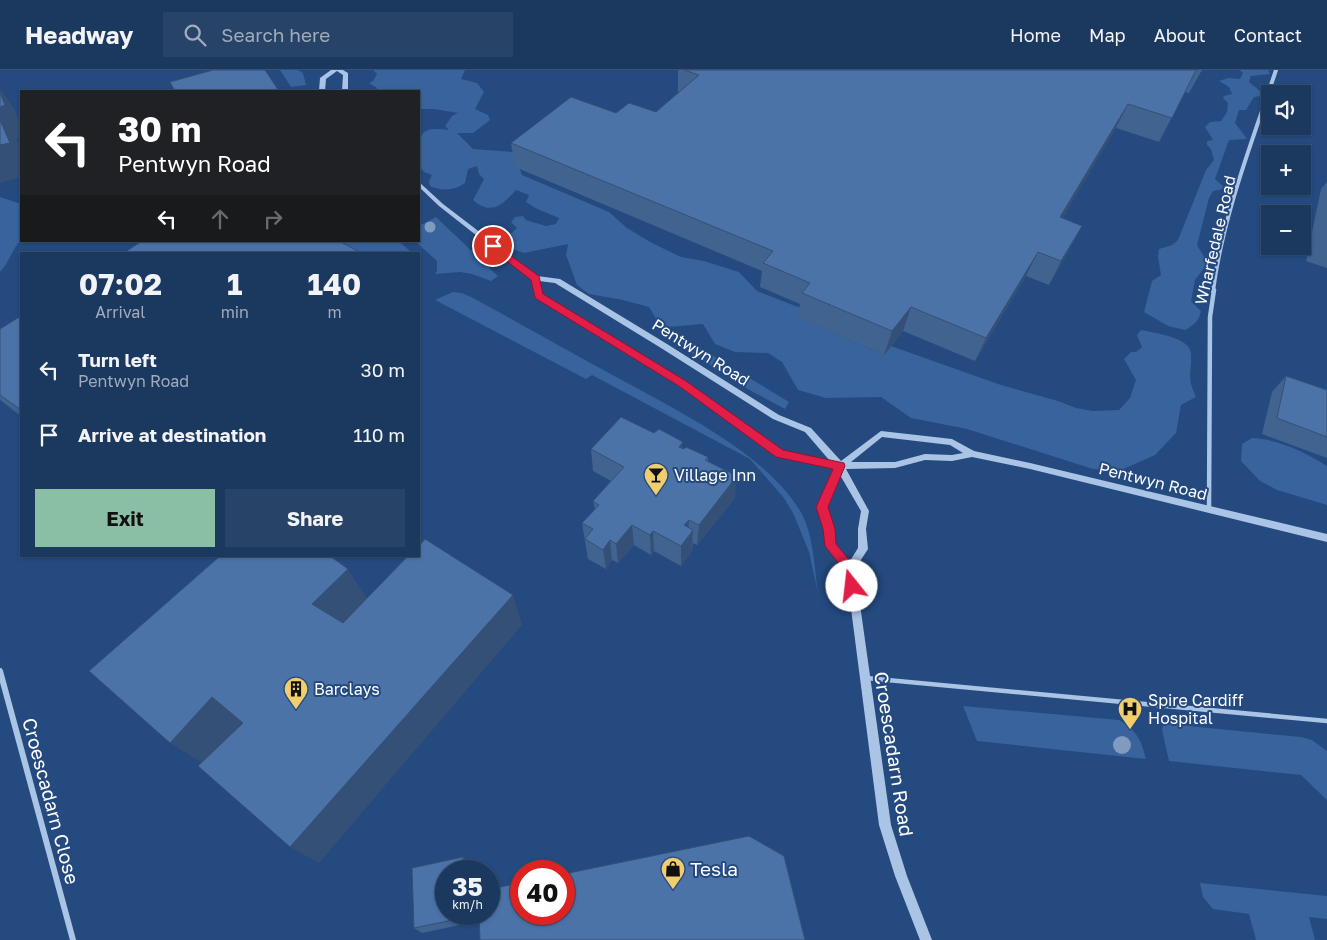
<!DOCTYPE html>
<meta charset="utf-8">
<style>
:root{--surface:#1b385f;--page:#284368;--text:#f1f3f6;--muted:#a0acbd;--line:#395274;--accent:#8abfa5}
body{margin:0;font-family:"Golos Text",sans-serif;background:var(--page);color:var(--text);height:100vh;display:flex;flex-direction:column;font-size:19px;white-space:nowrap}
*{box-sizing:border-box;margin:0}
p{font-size:16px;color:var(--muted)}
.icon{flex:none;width:28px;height:28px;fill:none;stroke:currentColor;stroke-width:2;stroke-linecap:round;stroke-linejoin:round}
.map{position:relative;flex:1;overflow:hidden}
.drawer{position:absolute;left:20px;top:182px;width:400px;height:305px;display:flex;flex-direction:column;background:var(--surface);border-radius:0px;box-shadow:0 1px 4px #0004,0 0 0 1px var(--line)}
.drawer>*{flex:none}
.guide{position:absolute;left:20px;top:20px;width:400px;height:152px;border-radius:0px;box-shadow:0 1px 4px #0004,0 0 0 1px var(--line);background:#202124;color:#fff;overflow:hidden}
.buttons{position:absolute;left:1261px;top:15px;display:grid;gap:10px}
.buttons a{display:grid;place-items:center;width:50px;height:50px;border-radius:0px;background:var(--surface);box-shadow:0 1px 4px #0004,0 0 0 1px var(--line);font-size:25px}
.speed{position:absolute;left:435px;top:790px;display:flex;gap:10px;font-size:25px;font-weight:700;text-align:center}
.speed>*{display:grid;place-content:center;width:65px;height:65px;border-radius:50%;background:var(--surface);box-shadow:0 1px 4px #0004,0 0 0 1px var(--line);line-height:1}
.speed small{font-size:12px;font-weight:400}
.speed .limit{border:8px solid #d22;background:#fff;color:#111}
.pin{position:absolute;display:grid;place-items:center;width:42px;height:42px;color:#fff;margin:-21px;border:2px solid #fff;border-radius:50%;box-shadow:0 1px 5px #0007}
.me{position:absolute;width:55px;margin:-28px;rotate:344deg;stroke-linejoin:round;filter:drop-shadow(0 0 4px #0008)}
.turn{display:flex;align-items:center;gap:18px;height:105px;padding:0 15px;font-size:22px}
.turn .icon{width:65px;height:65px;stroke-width:2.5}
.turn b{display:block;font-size:35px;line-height:42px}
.lanes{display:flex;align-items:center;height:48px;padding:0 15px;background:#0003;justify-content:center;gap:25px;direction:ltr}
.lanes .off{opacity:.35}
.eta{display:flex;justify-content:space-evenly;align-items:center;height:85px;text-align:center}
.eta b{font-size:30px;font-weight:700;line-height:35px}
.cta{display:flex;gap:10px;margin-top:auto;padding:10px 15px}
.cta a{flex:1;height:58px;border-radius:0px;background:var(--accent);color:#111;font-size:20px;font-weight:700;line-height:58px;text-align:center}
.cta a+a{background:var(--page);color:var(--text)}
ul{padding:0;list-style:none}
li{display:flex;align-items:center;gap:15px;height:65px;padding:0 15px}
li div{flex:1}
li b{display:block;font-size:19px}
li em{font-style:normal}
header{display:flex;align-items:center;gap:30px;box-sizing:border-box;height:70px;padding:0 25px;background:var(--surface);border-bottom:1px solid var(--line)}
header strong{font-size:24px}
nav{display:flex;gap:28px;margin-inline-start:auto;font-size:18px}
.search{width:350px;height:45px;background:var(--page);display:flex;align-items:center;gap:12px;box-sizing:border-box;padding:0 18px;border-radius:0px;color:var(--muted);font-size:19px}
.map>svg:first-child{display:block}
.green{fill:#38639d}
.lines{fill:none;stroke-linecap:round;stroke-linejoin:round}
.service{stroke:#aac4e6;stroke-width:4.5}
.minor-far2{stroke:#aac4e6;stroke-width:4}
.minor-far1{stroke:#aac4e6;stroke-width:4.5}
.minor{stroke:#aac4e6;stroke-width:6}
.tertiary{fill:#aac4e6;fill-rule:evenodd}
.tree{fill:#819bc0}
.wall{fill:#416390}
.shaded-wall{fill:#355076}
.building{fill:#4c73a8;stroke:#355076}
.route{fill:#e11d48;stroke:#92132f}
.labels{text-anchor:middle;stroke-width:4;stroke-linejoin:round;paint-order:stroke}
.street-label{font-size:16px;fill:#fff;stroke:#244a7f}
.poi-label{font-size:16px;fill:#fff;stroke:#244a7f;text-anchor:start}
.near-street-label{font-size:19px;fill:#fff;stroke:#244a7f}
.near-poi-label{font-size:19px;fill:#fff;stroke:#244a7f;text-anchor:start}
</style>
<header>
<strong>Headway</strong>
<div class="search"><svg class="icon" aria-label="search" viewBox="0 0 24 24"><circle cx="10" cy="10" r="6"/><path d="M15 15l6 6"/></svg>Search here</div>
<nav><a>Home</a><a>Map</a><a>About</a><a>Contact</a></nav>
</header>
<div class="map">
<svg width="1327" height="870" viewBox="0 0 1327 870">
<rect width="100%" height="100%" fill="#244a7f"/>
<!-- green -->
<path class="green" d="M280,0H298L303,3L306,15L291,17Z
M373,0H465L461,9L477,13L484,22L475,39L488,45L490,50L473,63H457L473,79L513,82L522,105L609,142L627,158L652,173L681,187L704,191L739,202L757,221L803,239L798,247L884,285L891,276L1001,315L1058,331L1076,338L1093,341L1119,340L1130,328L1136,310L1124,289L1131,282H1136L1142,277L1137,265L1141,260C1154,263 1191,267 1191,284C1192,305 1186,305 1196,327L1181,335L1176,363L1155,385L1119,401L1093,399L967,359L911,348L881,327L826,328L798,320L782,292L768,283L735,282L715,274L703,254L668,257L657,250L649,237L623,230L589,224L577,215L566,185L568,174L524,183L513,179L509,166L517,158L511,152L515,147L523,146L526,150L546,156L556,154L559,148L537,139L526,132L529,125L516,120C503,135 491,146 473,130L484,109L479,104L477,96L468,99L465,113C454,121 442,121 430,116L429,111L432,105L424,102L419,96C419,68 415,55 449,60L445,56L452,46L458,43L434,39H419V21H375L377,18L369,13L373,11L377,4Z
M1240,0H1268L1270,4L1251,6L1249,12L1260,21V26L1254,27L1246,40H1239L1235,53L1247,69L1229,70L1215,109L1224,117L1220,120L1213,121L1209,128L1197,175L1208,193L1195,210L1191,231L1201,241C1199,251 1194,255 1185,260L1168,256L1144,242L1152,211L1161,205L1158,187L1159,179L1172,175L1178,170L1206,100L1214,90L1211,79L1207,75V71L1213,70L1205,57L1210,52L1221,51L1227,42L1228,33L1223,28L1224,26L1232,24L1229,17L1219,11L1228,8L1240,9L1243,3Z
M0,127L21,134V170C12,179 9,193 0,202Z
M436,147L498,206L491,211L472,204L460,202L435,204L437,201V191L415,171H419V156Z
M335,171H399L413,184H358Z
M453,222L462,223L471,227C521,254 570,282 620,309C678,341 763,382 799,439C814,463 814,496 818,523L809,482L794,445L784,428L750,389L592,305L586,309L435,230Z
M678,269L697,276L789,332L785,339L753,322L674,272Z
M1252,368C1278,369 1305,382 1327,396V435L1277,420L1260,411L1241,391L1242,374Z
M963,636L1119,650C1137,661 1141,669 1146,689L977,671Z
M1168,654L1301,667L1312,670L1327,681V730L1301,705L1169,691L1162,660L1163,656Z
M1200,813L1327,826V849L1309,847L1315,870H1256L1249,844L1213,839L1203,827Z"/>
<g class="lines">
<!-- service -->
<path class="service" d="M866,608L1327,651"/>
<!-- minor-far2 -->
<path class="minor-far2" d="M1213,221C1223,145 1252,72 1276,0"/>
<!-- minor-far1 -->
<path class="minor-far1" d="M1209,440L1210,247L1214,220"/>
<!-- minor -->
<path class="minor" d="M0,601L73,870"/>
<!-- tertiary -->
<path class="tertiary" d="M331,0H343L348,3V21H342L343,5L337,1L326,9L325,21H319L320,8Z
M419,112L443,134L537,206L560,209L667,274L779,345L811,358L841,391L881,361L952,369L974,381L1030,393L1327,464V472L1030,399L972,387L952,391L925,390L895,398L846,399L869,441L866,459L868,479L855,499L891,755L907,806L932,870H920L895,806L879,755L846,500L825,476V459L818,437L835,398L777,386L679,316L536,227L532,209L439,136L419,117ZM539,211L555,213L661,278L773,349L805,362L830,391L782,381L685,312L542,224ZM882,367L950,375L963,383L952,385L925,384L895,392H851ZM840,405L861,441L858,459V478L850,491L834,475L833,459L826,437Z"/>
</g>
<!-- trees -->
<g class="tree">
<circle cx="430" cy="157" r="5.5"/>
<circle cx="1122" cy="675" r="9"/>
</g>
<!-- wall -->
<path class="wall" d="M678,0H1202L1189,23L1185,22L1159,72L1116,58L1062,148L1082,156L1069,180L1049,215L1026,206L975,291L903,261L884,285L797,247L800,234L760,217L762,201L515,97L511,73L616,43L656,42L679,22H678Z
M1327,112V198L1306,191L1321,119Z
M21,246V346L0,330V259Z
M1286,306L1327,320V388L1262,364L1272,322Z
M591,379H683L708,387V391L735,428L697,475L693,473L692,481L681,496L654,481L651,485L634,475L618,493L612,490L606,499L588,489L582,453L595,440L593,431L611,411L593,401Z
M463,787L470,794L471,801H446V844H473L474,852L422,863L414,858L412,798Z"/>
<!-- shaded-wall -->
<path class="shaded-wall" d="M0,18L15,40L21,54V67L17,69L21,79V107L0,113Z
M1128,34L1116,58L1049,172L1060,147Z
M1082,156L1069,180L1049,215L1061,191Z
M1038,182L1026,206L975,291L986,268Z
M911,237L903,261L884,285L892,261Z
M683,372L682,394L679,377Z
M737,406L735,428L697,475L699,455Z
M689,450L688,468L693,460L692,481L681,496V476L684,455Z
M632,455L634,475L618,493L616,474Z
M653,461L654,481L651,485L650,465Z
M610,470L612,490L606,499L603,480Z
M348,499L368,530L336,563L312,534Z
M513,525L522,555L319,793L290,777Z
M212,627L244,652L206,695L170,673Z
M463,787L470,794L471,801H464Z
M466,844H473L474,852L467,847Z"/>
<!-- building -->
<path class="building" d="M213,0H265L279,21H175L170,12Z
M684,0H1196L1172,48L1128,34L1060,147L1082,156L1061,191L1038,182L986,268L911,237L892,261L802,223L810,213L763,193L773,181L511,73L571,27L616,43L629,33L656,42L699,5Z
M0,23L5,35L0,37Z
M0,50L10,73L0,75Z
M142,171H339L363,184H122Z
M21,246V340L0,325V259Z
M1286,306L1327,320V367L1277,348Z
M621,347L654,363L659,359L683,372L679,377L684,379L686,377L708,387L705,390L737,406L699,455L689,450L684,455L693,460L681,476L653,461L650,465L632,455L616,474L610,470L603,480L585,469L593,459L582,453L599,435L593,431L624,397L591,379Z
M425,469L513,525L290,777L198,696L243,653L212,627L170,673L89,601L220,486H330L348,499L312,534L343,553L408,486H419V476Z
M749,766L784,786L805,870H480L479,844H489V819L521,813V844H564V804Z
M463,787L464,801H446V844H466L467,847L414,858L412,798Z"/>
<!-- route -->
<path class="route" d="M493,173L539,206L543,224L686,311L783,380L844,393L845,396L828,437L835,459L836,474L856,498L858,516L856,520L852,522L848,520L844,500L825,476L823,459L816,437L833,399L776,387L679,316L535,228L531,210L490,178L489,176Z"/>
<!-- icons -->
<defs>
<symbol id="bar-pin" viewBox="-11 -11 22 30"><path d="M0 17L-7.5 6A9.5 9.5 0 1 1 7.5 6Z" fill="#f0ce6e" stroke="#244a7f"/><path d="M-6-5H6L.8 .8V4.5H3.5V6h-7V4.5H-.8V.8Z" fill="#111"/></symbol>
<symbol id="building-pin" viewBox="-11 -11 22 30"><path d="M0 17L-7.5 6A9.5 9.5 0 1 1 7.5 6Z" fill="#f0ce6e" stroke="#244a7f"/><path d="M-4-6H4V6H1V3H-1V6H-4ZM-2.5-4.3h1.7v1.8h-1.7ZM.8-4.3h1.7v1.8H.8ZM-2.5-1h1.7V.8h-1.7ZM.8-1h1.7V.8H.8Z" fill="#111"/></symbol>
<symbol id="hospital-pin" viewBox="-11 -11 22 30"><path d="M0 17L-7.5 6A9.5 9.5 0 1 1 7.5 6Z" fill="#f0ce6e" stroke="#244a7f"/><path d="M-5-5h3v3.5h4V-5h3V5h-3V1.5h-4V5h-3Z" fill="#111"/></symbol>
<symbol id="shop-pin" viewBox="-11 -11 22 30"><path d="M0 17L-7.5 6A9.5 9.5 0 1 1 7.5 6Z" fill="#f0ce6e" stroke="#244a7f"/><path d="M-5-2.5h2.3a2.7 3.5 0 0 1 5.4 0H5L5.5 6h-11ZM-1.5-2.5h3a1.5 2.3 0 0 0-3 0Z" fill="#111"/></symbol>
</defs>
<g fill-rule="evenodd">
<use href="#bar-pin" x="642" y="391" width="28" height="38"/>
<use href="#building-pin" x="282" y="605" width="28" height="38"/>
<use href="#hospital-pin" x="1116" y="625" width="28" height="38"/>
<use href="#shop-pin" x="659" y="785" width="28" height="38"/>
</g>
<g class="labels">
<!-- street labels -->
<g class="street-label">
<text transform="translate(1215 170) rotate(-77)" y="6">Wharfedale Road</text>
<text transform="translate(701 282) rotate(32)" y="6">Pentwyn Road</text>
<text transform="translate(1153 411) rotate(14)" y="6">Pentwyn Road</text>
</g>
<!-- poi labels -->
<g class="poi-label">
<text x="674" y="411">Village Inn</text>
<text x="314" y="625">Barclays</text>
<text x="1148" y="636">Spire Cardiff<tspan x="1148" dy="18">Hospital</tspan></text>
</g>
<!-- near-street labels -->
<g class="near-street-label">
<text transform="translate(894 684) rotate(81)" y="7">Croescadarn Road</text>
<text transform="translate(51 731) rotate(75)" y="7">Croescadarn Close</text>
</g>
<!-- near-poi labels -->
<g class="near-poi-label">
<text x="690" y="806">Tesla</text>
</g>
</g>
</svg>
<div class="buttons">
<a><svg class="icon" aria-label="sound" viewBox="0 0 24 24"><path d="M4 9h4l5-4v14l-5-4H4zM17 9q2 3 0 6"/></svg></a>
<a>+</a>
<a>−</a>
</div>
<div class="speed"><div>35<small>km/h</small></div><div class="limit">40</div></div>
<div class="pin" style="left:493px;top:176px;background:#d93025"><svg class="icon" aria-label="arrive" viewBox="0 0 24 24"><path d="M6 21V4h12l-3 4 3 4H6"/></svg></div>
<svg class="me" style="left:852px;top:516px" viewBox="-20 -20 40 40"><circle r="19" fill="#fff"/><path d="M0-13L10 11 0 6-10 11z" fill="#e11d48"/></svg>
<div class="guide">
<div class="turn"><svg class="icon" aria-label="left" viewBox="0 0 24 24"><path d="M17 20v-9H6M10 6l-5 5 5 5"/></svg><div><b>30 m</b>Pentwyn Road</div></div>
<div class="lanes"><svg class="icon" aria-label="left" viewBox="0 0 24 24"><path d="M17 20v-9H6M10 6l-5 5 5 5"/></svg><svg class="icon off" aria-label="ahead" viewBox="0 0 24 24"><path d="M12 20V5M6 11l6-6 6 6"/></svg><svg class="icon off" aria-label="right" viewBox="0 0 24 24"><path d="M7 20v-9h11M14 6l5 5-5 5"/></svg></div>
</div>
<section class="drawer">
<div class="eta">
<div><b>07:02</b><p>Arrival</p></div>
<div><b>1</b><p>min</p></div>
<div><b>140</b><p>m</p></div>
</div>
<ul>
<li><svg class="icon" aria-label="left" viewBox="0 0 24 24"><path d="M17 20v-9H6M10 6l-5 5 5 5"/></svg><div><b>Turn left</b><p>Pentwyn Road</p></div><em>30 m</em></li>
<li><svg class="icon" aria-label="arrive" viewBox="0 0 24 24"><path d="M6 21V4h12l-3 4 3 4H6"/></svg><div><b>Arrive at destination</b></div><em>110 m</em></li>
</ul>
<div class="cta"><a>Exit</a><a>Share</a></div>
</section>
</div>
